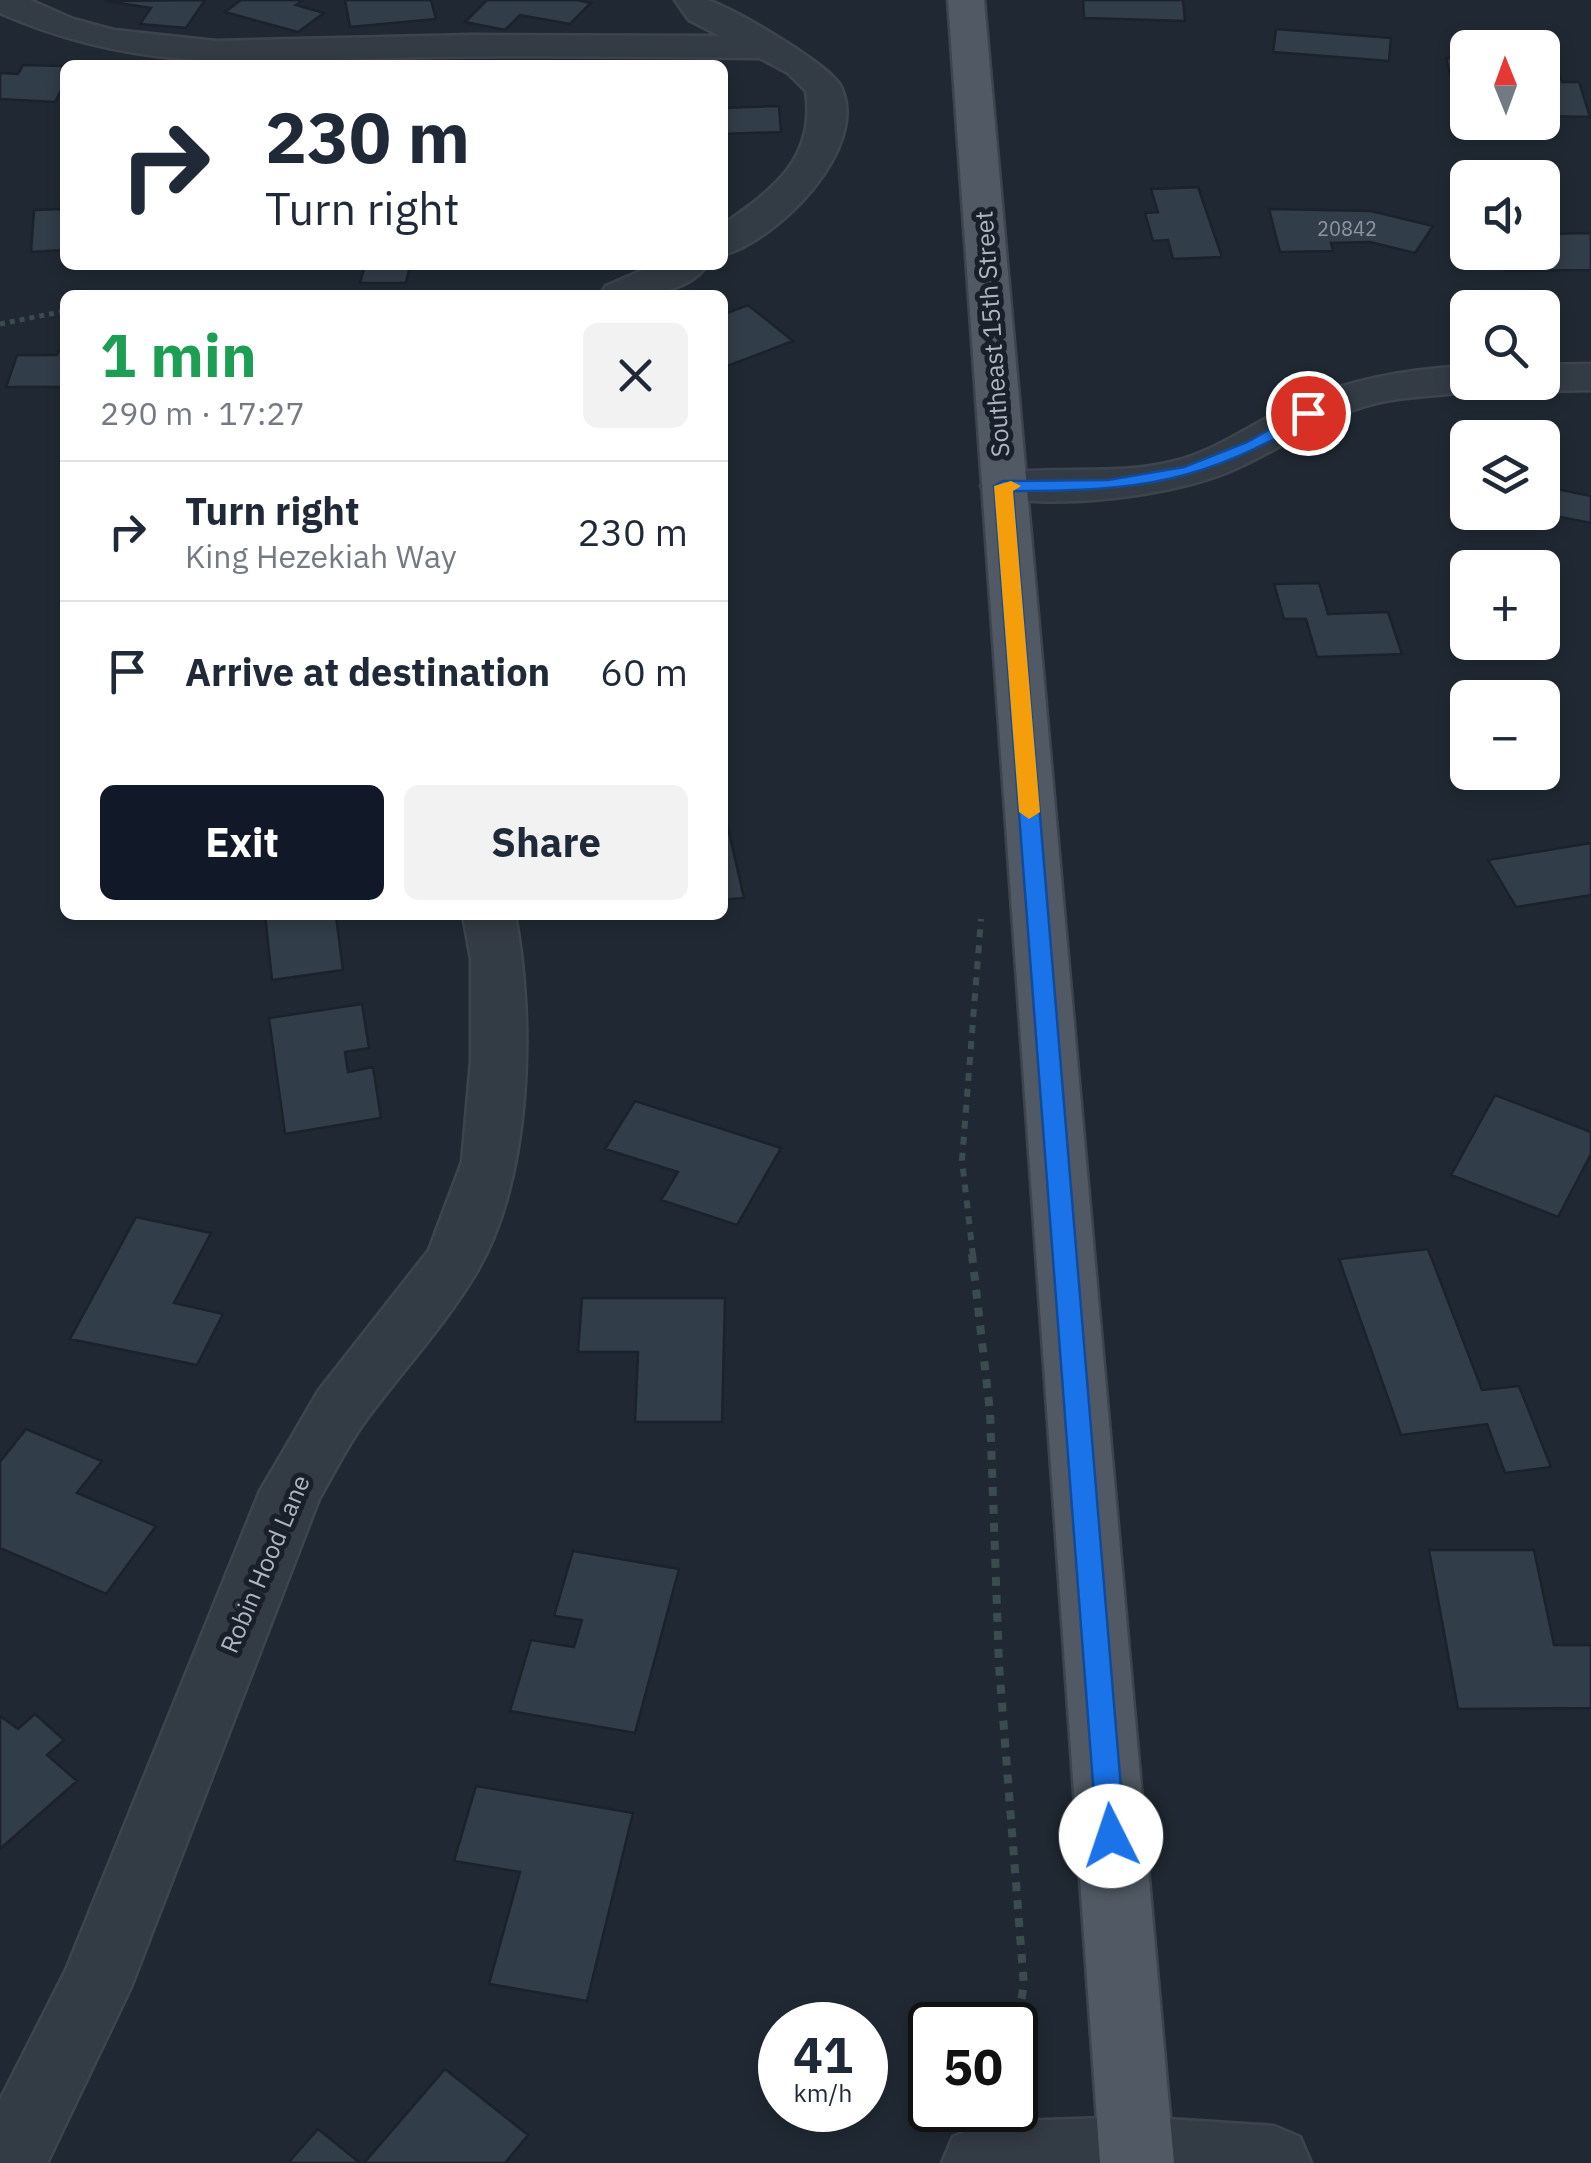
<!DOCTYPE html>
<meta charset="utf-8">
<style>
:root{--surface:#fff;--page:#f2f2f3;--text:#1f2937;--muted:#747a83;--line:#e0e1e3;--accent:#111827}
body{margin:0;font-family:"IBM Plex Sans",sans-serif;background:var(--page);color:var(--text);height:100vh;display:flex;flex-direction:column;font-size:38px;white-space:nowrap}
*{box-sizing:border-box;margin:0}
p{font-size:32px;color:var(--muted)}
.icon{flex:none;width:55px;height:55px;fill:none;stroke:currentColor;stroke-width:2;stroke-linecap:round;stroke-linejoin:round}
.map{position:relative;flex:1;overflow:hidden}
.drawer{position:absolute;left:60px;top:290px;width:668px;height:630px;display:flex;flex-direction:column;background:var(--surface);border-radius:15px;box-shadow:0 5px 15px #0003}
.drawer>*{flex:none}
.top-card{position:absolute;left:60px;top:60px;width:668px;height:210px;border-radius:15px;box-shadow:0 5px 15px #0003;background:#fff;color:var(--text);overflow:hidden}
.needle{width:65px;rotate:359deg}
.fabs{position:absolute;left:1450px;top:30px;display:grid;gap:20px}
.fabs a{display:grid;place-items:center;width:110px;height:110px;border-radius:15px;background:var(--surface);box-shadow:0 5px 15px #0003;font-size:50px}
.speed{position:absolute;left:758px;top:2002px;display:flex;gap:20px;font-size:50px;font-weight:700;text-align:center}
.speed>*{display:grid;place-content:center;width:130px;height:130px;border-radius:50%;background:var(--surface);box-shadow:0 5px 15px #0003;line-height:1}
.speed small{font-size:25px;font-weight:400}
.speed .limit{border:5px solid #111;border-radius:15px;background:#fff;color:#111}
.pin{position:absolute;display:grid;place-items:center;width:85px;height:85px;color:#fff;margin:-42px;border:5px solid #fff;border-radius:50%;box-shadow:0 2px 10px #0007}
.me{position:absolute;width:110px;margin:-55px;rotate:356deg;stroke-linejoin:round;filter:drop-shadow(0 0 8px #0008)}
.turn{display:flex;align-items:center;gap:35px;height:210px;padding:0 40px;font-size:45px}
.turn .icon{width:130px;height:130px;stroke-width:2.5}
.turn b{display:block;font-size:70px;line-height:85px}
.round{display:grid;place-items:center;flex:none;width:105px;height:105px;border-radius:15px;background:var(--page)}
.summary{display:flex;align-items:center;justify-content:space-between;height:170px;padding:0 40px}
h1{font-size:60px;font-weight:800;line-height:75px;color:#1e9e55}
.button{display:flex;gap:20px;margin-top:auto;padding:20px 40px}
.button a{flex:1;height:115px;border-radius:15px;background:var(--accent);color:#fff;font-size:40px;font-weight:800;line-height:115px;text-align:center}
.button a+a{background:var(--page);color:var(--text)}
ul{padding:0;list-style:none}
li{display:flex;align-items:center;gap:30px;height:140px;padding:0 40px;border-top:2px solid var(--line)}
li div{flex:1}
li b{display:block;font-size:38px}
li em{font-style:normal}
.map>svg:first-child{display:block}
.building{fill:#323d4a;stroke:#1b222b;stroke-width:2.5}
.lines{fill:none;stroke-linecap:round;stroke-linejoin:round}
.minor-casing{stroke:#3d444e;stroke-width:5}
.major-casing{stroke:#3d444e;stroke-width:5}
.path-far2{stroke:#3a4c4d;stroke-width:5;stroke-dasharray:5 5;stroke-linecap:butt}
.path-far1{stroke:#3a4c4d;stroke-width:6;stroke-dasharray:8 8;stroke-linecap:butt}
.path{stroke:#3a4c4d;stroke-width:8;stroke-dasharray:9 9;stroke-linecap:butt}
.minor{fill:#333b44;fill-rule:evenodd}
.major{fill:#515a64;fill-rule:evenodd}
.route{fill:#1a73e8;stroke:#114b97;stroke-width:2.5}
.slow{fill:#f59e0b}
.labels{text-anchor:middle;stroke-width:10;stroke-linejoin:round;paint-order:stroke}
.number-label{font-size:20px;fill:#8c95a1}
.street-label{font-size:25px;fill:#adb5c1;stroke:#192029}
</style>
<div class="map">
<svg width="1591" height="2163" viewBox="0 0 1591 2163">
<rect width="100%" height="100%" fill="#202933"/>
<!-- building -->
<path class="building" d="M205,0L186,28L140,24L151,8L105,1Z
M241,0H303L296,5L324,13L298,32L225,12Z
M345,0H431L436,19L350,27Z
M487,0H577L591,3L570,24L520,15L505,30L465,22Z
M1083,0H1183L1185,21L1084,18Z
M1276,29L1391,38L1389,61L1273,52Z
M1446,58H1468V81H1452Z
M1542,59L1555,60L1562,82H1579L1590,117L1542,116Z
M23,65L65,66V83L55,102L0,99V73L18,74Z
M722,101L723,108L779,106L781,132L722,134Z
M1198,187L1222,257L1173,259L1168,240L1153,241L1145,213L1158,212L1151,189Z
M64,209L65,250L31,252L34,210Z
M1269,209L1371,211L1433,226L1415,253L1370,242L1331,243L1333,251L1280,252Z
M1591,233V270L1505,271L1498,252H1542V234Z
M365,265H410L406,283H360Z
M748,305L793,341L722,368V315Z
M59,350H65V387H6L17,355H57Z
M1542,486L1591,496V523L1534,512H1542Z
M1319,583L1328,614L1388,612L1402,654L1317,657L1306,619H1284L1274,584Z
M722,806H723L744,898L722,900Z
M1591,843V895L1516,907L1488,860Z
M265,915H344L336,916L343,970L272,980Z
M362,1004L369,1048L345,1052L348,1072L373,1067L381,1118L285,1134L269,1018Z
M1495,1095L1591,1132V1154L1558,1217L1451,1175Z
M635,1101L781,1148L737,1225L661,1200L678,1172L605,1149Z
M136,1217L211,1233L174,1303L223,1314L197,1365L70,1339Z
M1428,1249L1482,1390L1519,1386L1551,1467L1505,1473L1487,1424L1401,1435L1339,1259Z
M582,1298H725L722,1422H635L638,1352H578Z
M26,1429L102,1461L77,1493L156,1526L106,1594L0,1548V1462Z
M1429,1550H1534L1554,1645H1591V1708L1458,1709Z
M573,1551L679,1569L635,1733L510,1711L531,1640L574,1647L582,1620L554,1616Z
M35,1714L64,1740L47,1755L77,1781L0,1849V1716L18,1729Z
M476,1786L633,1813L587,2001L489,1984L520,1872L454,1861Z
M445,2069L528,2135L505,2163H364Z
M318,2129L360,2163H288Z"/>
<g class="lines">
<defs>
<path id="minor" d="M0,0H30L73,19L114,30L216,41L472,35L720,36L689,20L675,0C685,0 697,0 706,0C727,4 832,66 841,87C870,148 777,241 722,255V225C773,190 816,159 806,91L788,73L760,58C651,57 542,55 433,57C276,60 150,79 0,13Z
M654,265H707C685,297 634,295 600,295L606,286Z
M1591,364V390L1542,391L1524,382H1542V365Z
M1468,366V382H1487L1483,388C1443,398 1401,394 1362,407C1317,422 1279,449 1237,468C1178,496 1051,511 987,495L981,486L987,477C1044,463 1110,477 1171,462C1216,452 1254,422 1296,403C1350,379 1409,369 1468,366Z
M463,915H515C535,1021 532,1178 476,1273C445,1325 402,1371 366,1420C348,1444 334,1473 319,1499L131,1987L47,2163H0V2100L66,1970L260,1491L319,1390L429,1250L462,1162L471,1061V959Z
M1136,2117L1274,2126L1300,2137L1311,2163H942L953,2137L989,2122Z"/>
<path id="major" d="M948,0H984L1174,2163H1100Z"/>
</defs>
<!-- minor casing -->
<use href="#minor" class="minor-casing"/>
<!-- major casing -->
<use href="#major" class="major-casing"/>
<!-- path-far2 -->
<path class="path-far2" d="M0,324L65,311"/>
<!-- path-far1 -->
<path class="path-far1" d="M973,1256L962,1160L981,919"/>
<!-- path -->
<path class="path" d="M972,1254L990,1412L999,1665L1024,1986L1015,2029
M1015,2029L1016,2097"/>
<!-- minor -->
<use href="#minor" class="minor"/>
<!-- major -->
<use href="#major" class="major"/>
</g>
<!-- route -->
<path class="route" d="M1308,408L1314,409V417C1202,483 1141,491 1013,491L1125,1836L1121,1846L1111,1850L1101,1846L1097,1836L994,486L1003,481L1108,480L1184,467L1247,442Z"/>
<!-- slow -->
<path class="slow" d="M1011,481L1021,486L1013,491L1040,812L1029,819L1019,812L994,486Z"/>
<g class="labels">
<!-- number labels -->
<g class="number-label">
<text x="1347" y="236">20842</text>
</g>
<!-- street labels -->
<g class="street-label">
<text transform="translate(992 334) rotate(-94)" y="9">Southeast 15th Street</text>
<text transform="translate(265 1564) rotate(-67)" y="9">Robin Hood Lane</text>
</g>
</g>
</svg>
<div class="fabs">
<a><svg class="needle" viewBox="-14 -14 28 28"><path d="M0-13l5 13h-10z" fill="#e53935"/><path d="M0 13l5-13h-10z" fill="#747a83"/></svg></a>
<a><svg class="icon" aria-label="sound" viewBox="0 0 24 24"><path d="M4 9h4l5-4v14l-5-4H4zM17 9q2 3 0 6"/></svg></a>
<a><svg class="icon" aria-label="search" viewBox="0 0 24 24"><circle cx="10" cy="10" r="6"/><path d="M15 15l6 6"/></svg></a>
<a><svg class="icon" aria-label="layers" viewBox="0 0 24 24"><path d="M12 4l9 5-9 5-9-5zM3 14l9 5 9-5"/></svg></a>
<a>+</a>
<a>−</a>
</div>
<div class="speed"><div>41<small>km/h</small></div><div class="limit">50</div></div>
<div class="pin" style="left:1308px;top:413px;background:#d93025"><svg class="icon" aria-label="arrive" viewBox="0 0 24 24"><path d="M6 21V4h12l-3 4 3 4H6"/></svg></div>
<svg class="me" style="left:1111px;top:1836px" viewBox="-20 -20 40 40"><circle r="19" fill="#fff"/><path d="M0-13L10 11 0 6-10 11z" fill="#1a73e8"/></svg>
<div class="top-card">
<div class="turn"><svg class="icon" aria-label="right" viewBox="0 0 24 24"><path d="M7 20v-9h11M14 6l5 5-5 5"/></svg><div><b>230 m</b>Turn right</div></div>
</div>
<section class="drawer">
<div class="summary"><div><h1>1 min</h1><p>290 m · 17:27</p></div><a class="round"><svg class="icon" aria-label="close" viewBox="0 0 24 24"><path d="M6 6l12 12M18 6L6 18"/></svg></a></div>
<ul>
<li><svg class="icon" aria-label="right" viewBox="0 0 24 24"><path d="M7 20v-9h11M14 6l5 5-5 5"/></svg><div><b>Turn right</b><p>King Hezekiah Way</p></div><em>230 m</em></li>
<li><svg class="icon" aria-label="arrive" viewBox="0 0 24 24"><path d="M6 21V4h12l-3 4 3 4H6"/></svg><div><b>Arrive at destination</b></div><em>60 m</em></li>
</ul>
<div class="button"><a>Exit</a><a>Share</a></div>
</section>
</div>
